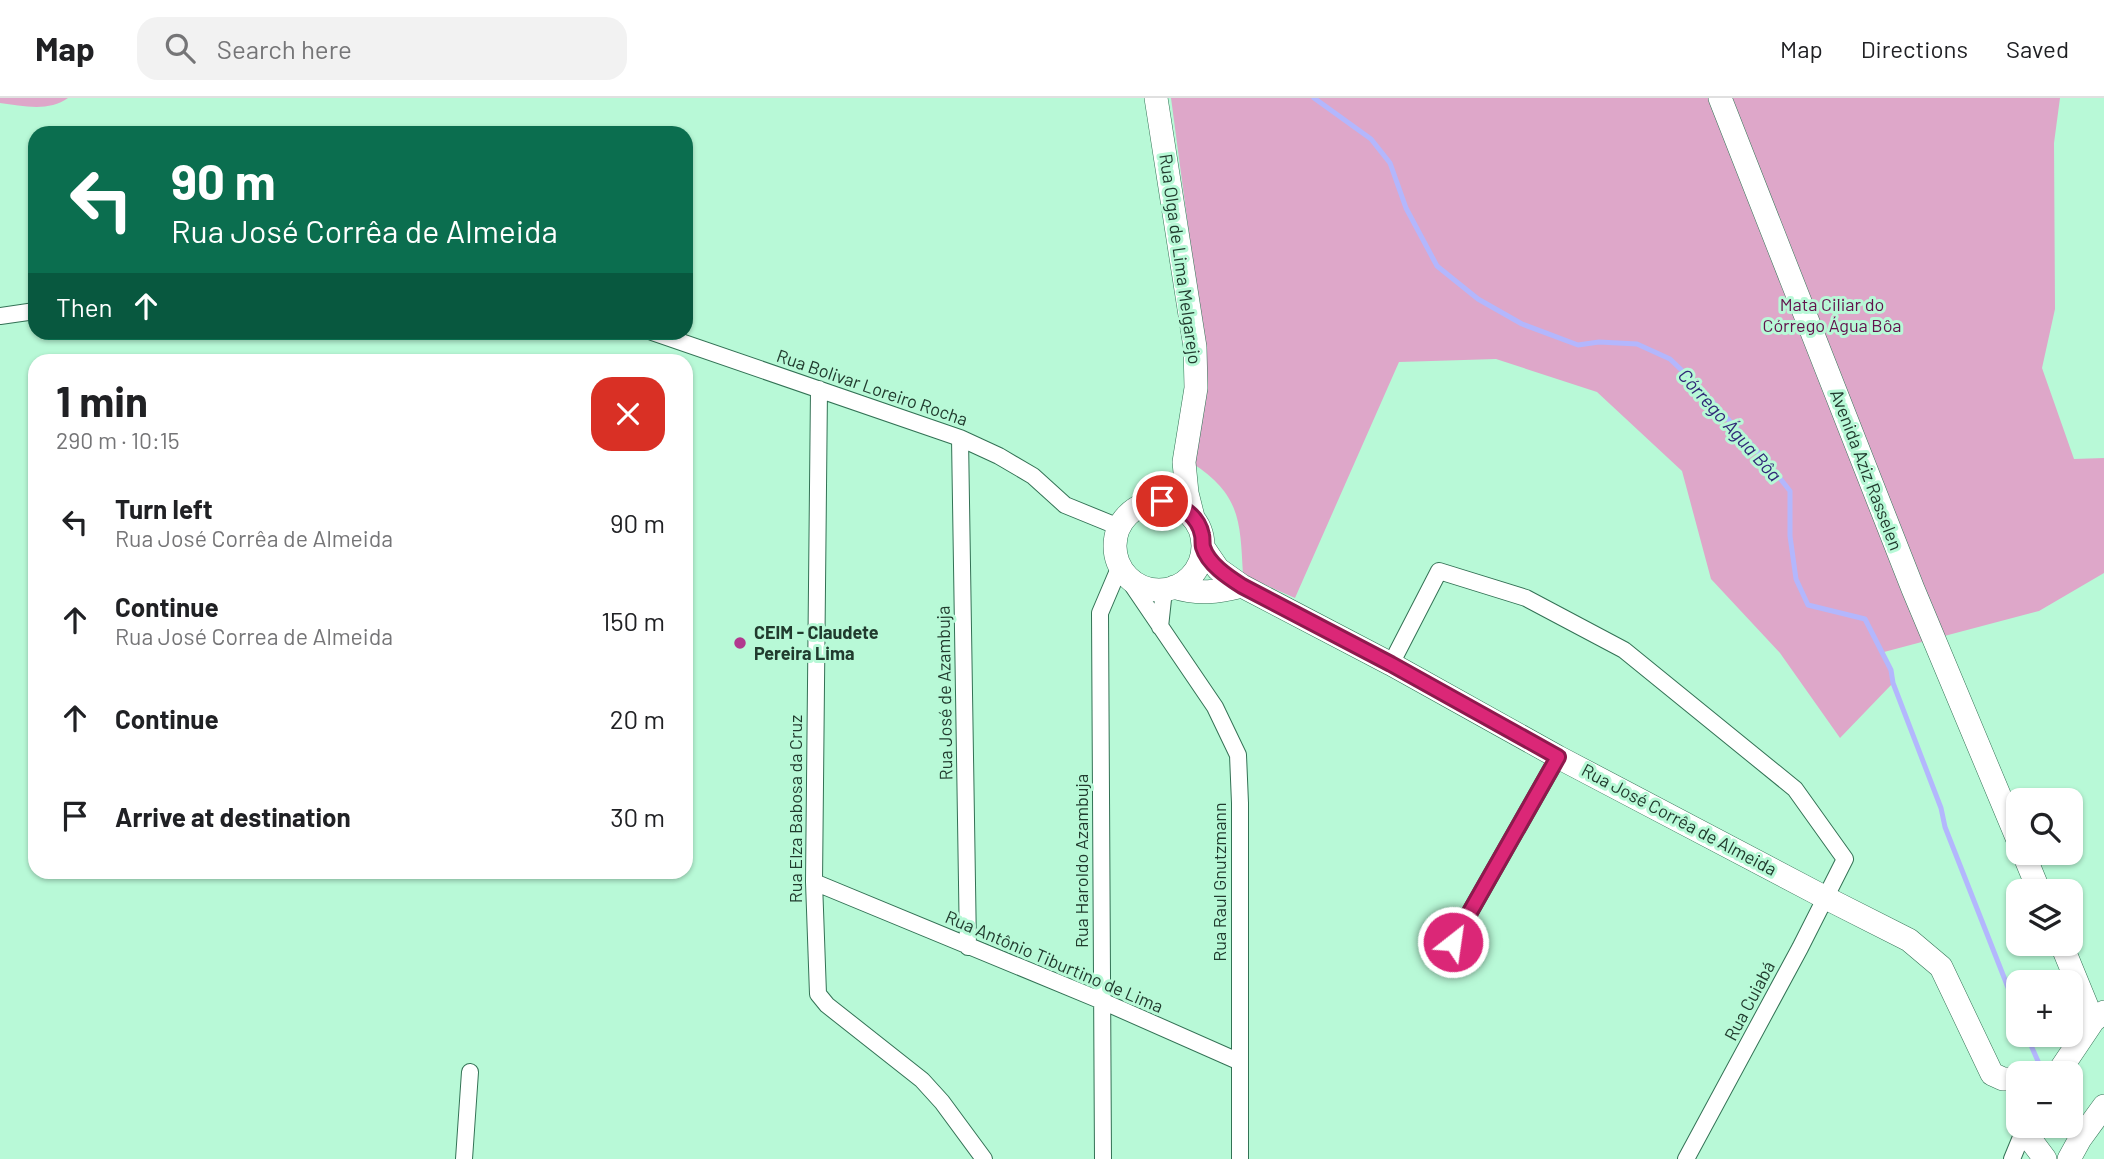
<!DOCTYPE html>
<meta charset="utf-8">
<style>
:root{--surface:#fff;--page:#f2f2f2;--text:#202124;--muted:#757577;--line:#e0e0e0}
body{margin:0;font-family:Barlow,sans-serif;background:var(--page);color:var(--text);height:100vh;display:flex;flex-direction:column;font-size:26px;white-space:nowrap}
*{box-sizing:border-box;margin:0}
p{font-size:23px;color:var(--muted)}
.icon{flex:none;width:38px;height:38px;fill:none;stroke:currentColor;stroke-width:2;stroke-linecap:round;stroke-linejoin:round}
.map{position:relative;flex:1;overflow:hidden}
.side{position:absolute;left:28px;top:256px;width:665px;height:525px;display:flex;flex-direction:column;background:var(--surface);border-radius:21px;box-shadow:0 2px 5px #0004}
.side>*{flex:none}
.guide{position:absolute;left:28px;top:28px;width:665px;height:214px;border-radius:21px;box-shadow:0 2px 5px #0004;background:#0b6e4f;color:#fff;overflow:hidden}
.fabs{position:absolute;left:2006px;top:690px;display:grid;gap:14px}
.fabs a{display:grid;place-items:center;width:77px;height:77px;border-radius:14px;background:var(--surface);box-shadow:0 2px 5px #0004;font-size:35px}
.pin{position:absolute;display:grid;place-items:center;width:60px;height:60px;color:#fff;margin:-30px;border:4px solid #fff;border-radius:50%;box-shadow:0 2px 7px #0007}
.me{position:absolute;width:77px;margin:-38px;rotate:30deg;stroke-linejoin:round;filter:drop-shadow(0 0 5px #0008)}
.turn{display:flex;align-items:center;gap:24px;height:147px;padding:0 28px;font-size:32px}
.turn .icon{width:91px;height:91px;stroke-width:2.5}
.turn b{display:block;font-size:49px;line-height:60px}
.then{display:flex;align-items:center;height:66px;padding:0 28px;background:#0003;gap:14px;font-size:26px}
.round{display:grid;place-items:center;flex:none;width:74px;height:74px;border-radius:21px;background:var(--page)}
.overview{display:flex;align-items:center;justify-content:space-between;height:119px;padding:0 28px}
h1{font-size:42px;font-weight:700;line-height:52px}
ul{padding:0;list-style:none}
li{display:flex;align-items:center;gap:21px;height:98px;padding:0 28px}
li div{flex:1}
li b{display:block;font-size:26px}
li em{font-style:normal}
header{display:flex;align-items:center;gap:42px;box-sizing:border-box;height:98px;padding:0 35px;background:var(--surface);border-bottom:2px solid var(--line)}
header strong{font-size:33px}
nav{display:flex;gap:38px;margin-inline-start:auto;font-size:24px}
.search{width:490px;height:63px;background:var(--page);display:flex;align-items:center;gap:18px;box-sizing:border-box;padding:0 24px;border-radius:21px;color:var(--muted);font-size:26px}
.map>svg:first-child{display:block}
.green{fill:#dea7c9}
.lines{fill:none;stroke-linecap:round;stroke-linejoin:round}
.stream{stroke:#b3b7fd;stroke-width:5}
.street-casing{stroke:#337255;stroke-width:18}
.secondary-casing{stroke:#337255;stroke-width:24}
.street{stroke:#fff;stroke-width:16}
.secondary{stroke:#fff;stroke-width:23}
.route-casing{stroke:#8e194d;stroke-width:18}
.route{stroke:#db2777;stroke-width:12}
.poi-dot{fill:#b1398e;stroke:#b8f9d7;stroke-width:2.5}
.labels{text-anchor:middle;stroke-width:6;stroke-linejoin:round;paint-order:stroke}
.street-label{font-size:18px;fill:#213b2e;stroke:#b8f9d7}
.park-label{font-size:18px;fill:#62124c;stroke:#b8f9d7}
.poi-label{font-size:18px;font-weight:bold;fill:#213b2e;stroke:#b8f9d7;text-anchor:start}
.water-label{font-size:19px;font-style:italic;fill:#302877;stroke:#b8f9d7}
</style>
<header>
<strong>Map</strong>
<div class="search"><svg class="icon" aria-label="search" viewBox="0 0 24 24"><circle cx="10" cy="10" r="6"/><path d="M15 15l6 6"/></svg>Search here</div>
<nav><a>Map</a><a>Directions</a><a>Saved</a></nav>
</header>
<div class="map">
<svg width="2104" height="1061" viewBox="0 0 2104 1061">
<rect width="100%" height="100%" fill="#b8f9d7"/>
<!-- green -->
<path class="green" d="M0,0H68C49,14 23,8 0,5Z
M1171,0H2060L2054,45L2055,211L2042,270L2074,361L2104,360V475L2039,513L1884,554L1893,585L1840,640L1780,555L1711,481L1682,373L1597,294L1496,261L1399,264L1295,500L1243,477C1240,423 1241,397 1192,365L1196,188Z"/>
<g class="lines">
<!-- stream -->
<path class="stream" d="M1314,0L1371,41L1390,65L1406,110L1437,168L1478,201L1522,226L1578,247L1599,244L1637,246L1670,261L1695,285L1768,365L1790,393V438L1796,481L1808,507L1865,521L1891,572L1893,585L1941,710L1945,729L2018,915
M2026,936L2041,970"/>
<defs>
<path id="street" d="M0,218L35,213
M652,234L960,340L999,358L1033,378L1065,407L1119,429
M819,291L814,784L818,896L827,907L922,982L942,1004L984,1061
M960,340L968,849
M1124,475L1215,609L1238,657L1240,705V1061
M1160,529L1164,492
M1391,566L1439,473L1526,500L1624,552L1795,691L1845,761L1800,850L1686,1061
M814,784L1102,903L1240,964
M1453,844L1558,659
M464,1061L470,974
M1103,1061L1100,515L1120,468
M2012,1061L2026,1027"/>
<path id="secondary" d="M1156,0L1195,249L1196,290L1184,364L1187,395L1193,419
M1720,0L1913,491L2018,742
M1115 448a44 44 0 1 1 88 0a44 44 0 1 1-88 0Z
M1203,449L1218,471L1242,488L1391,566L1558,659L1826,800L1909,842L1941,869L1992,976L2003,981H2018
M1174,489C1198,497 1218,494 1242,488
M2023,754L2039,793
M2061,845L2093,923
M2058,975L2093,923L2104,914
M2028,1027L2033,1045L2045,1061
M2069,1061L2080,1041L2104,1008"/>
</defs>
<!-- street casing -->
<use href="#street" class="street-casing"/>
<!-- secondary casing -->
<use href="#secondary" class="secondary-casing"/>
<!-- street -->
<use href="#street" class="street"/>
<!-- secondary -->
<use href="#secondary" class="secondary"/>
</g>
<g class="lines">
<defs>
<path id="route" d="M1162,403C1181,407 1198,417 1202,437C1203,441 1202,445 1203,449C1208,466 1228,479 1242,488L1391,566L1558,659L1453,844"/>
</defs>
<!-- route casing -->
<use href="#route" class="route-casing"/>
<!-- route -->
<use href="#route" class="route"/>
</g>
<!-- markers -->
<circle class="poi-dot" cx="740" cy="545" r="7"/>
<g class="labels">
<!-- street labels -->
<g class="street-label">
<text transform="translate(1180 161) rotate(82)" y="6">Rua Olga de Lima Melgarejo</text>
<text transform="translate(872 290) rotate(19)" y="6">Rua Bolivar Loreiro Rocha</text>
<text transform="translate(1866 372) rotate(69)" y="6">Avenida Aziz Rasselen</text>
<text transform="translate(945 595) rotate(-91)" y="6">Rua José de Azambuja</text>
<text transform="translate(796 711) rotate(-90)" y="6">Rua Elza Babosa da Cruz</text>
<text transform="translate(1679 722) rotate(28)" y="6">Rua José Corrêa de Almeida</text>
<text transform="translate(1082 763) rotate(-90)" y="6">Rua Haroldo Azambuja</text>
<text transform="translate(1220 784) rotate(-90)" y="6">Rua Raul Gnutzmann</text>
<text transform="translate(1054 864) rotate(23)" y="6">Rua Antônio Tiburtino de Lima</text>
<text transform="translate(1750 903) rotate(-62)" y="6">Rua Cuiabá</text>
</g>
<!-- park labels -->
<g class="park-label">
<text x="1832" y="213">Mata Ciliar do<tspan x="1832" dy="21">Córrego Água Bôa</tspan></text>
</g>
<!-- poi labels -->
<g class="poi-label">
<text x="754" y="541">CEIM - Claudete<tspan x="754" dy="21">Pereira Lima</tspan></text>
</g>
<!-- water labels -->
<g class="water-label">
<text transform="translate(1730 327) rotate(48)" y="7">Córrego Água Bôa</text>
</g>
</g>
</svg>
<div class="fabs">
<a><svg class="icon" aria-label="search" viewBox="0 0 24 24"><circle cx="10" cy="10" r="6"/><path d="M15 15l6 6"/></svg></a>
<a><svg class="icon" aria-label="layers" viewBox="0 0 24 24"><path d="M12 4l9 5-9 5-9-5zM3 14l9 5 9-5"/></svg></a>
<a>+</a>
<a>−</a>
</div>
<div class="pin" style="left:1162px;top:403px;background:#d93025"><svg class="icon" aria-label="arrive" viewBox="0 0 24 24"><path d="M6 21V4h12l-3 4 3 4H6"/></svg></div>
<svg class="me" style="left:1453px;top:844px" viewBox="-20 -20 40 40"><circle r="17" fill="#db2777" stroke="#fff" stroke-width="3"/><path d="M0-11L8 9 0 5-8 9z" fill="#fff"/></svg>
<div class="guide">
<div class="turn"><svg class="icon" aria-label="left" viewBox="0 0 24 24"><path d="M17 20v-9H6M10 6l-5 5 5 5"/></svg><div><b>90 m</b>Rua José Corrêa de Almeida</div></div>
<div class="then">Then<svg class="icon" aria-label="ahead" viewBox="0 0 24 24"><path d="M12 20V5M6 11l6-6 6 6"/></svg></div>
</div>
<section class="side">
<div class="overview"><div><h1>1 min</h1><p>290 m · 10:15</p></div><a class="round" style="background:#d93025;color:#fff"><svg class="icon" aria-label="close" viewBox="0 0 24 24"><path d="M6 6l12 12M18 6L6 18"/></svg></a></div>
<ul>
<li><svg class="icon" aria-label="left" viewBox="0 0 24 24"><path d="M17 20v-9H6M10 6l-5 5 5 5"/></svg><div><b>Turn left</b><p>Rua José Corrêa de Almeida</p></div><em>90 m</em></li>
<li><svg class="icon" aria-label="ahead" viewBox="0 0 24 24"><path d="M12 20V5M6 11l6-6 6 6"/></svg><div><b>Continue</b><p>Rua José Correa de Almeida</p></div><em>150 m</em></li>
<li><svg class="icon" aria-label="ahead" viewBox="0 0 24 24"><path d="M12 20V5M6 11l6-6 6 6"/></svg><div><b>Continue</b></div><em>20 m</em></li>
<li><svg class="icon" aria-label="arrive" viewBox="0 0 24 24"><path d="M6 21V4h12l-3 4 3 4H6"/></svg><div><b>Arrive at destination</b></div><em>30 m</em></li>
</ul>
</section>
</div>
